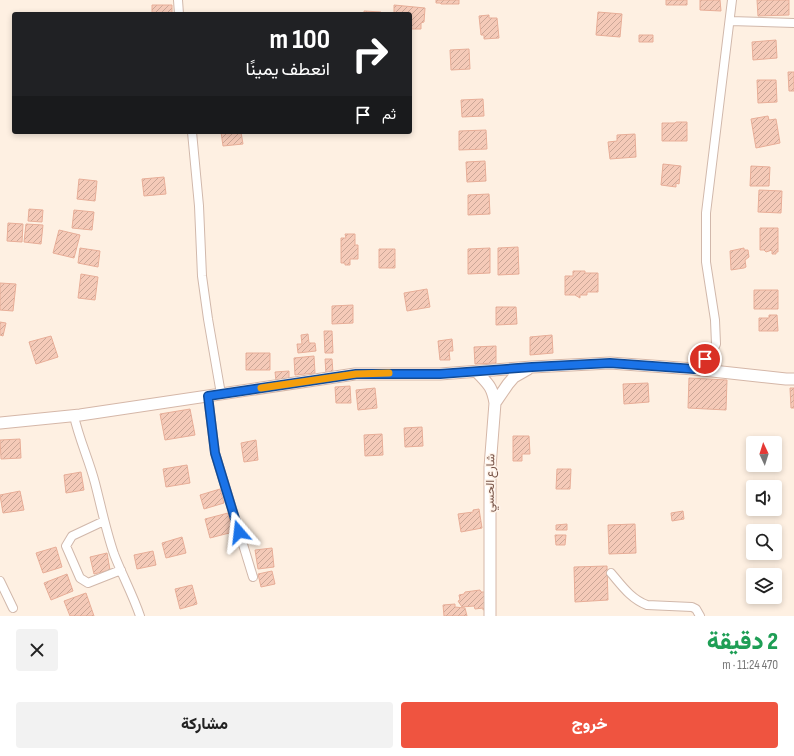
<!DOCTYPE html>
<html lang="ar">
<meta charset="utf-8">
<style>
:root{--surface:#fff;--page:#f2f2f2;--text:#222;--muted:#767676;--accent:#ef5440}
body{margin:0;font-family:"Sofia Sans Condensed",Vazirmatn,sans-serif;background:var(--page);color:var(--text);direction:rtl;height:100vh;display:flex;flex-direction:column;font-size:15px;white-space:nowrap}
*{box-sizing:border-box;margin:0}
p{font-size:13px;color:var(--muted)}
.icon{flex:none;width:22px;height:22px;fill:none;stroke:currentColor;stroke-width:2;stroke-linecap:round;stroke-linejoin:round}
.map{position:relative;height:616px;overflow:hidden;direction:ltr}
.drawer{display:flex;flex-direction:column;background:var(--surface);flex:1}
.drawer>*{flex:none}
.guide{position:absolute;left:12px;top:12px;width:400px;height:122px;border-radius:4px;box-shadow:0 2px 6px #0003;direction:rtl;background:#202124;color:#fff;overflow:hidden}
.needle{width:26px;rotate:356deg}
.buttons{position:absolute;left:746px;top:436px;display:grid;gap:8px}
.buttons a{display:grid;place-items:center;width:36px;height:36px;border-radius:4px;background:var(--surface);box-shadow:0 2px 6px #0003;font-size:20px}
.pin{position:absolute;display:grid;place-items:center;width:34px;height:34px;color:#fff;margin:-17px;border:2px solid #fff;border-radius:50%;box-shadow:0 1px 4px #0007}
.me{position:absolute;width:44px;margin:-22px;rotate:343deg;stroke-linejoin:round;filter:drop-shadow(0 0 3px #0008)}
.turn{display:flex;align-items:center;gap:14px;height:84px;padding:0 16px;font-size:18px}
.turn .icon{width:52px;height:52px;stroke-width:2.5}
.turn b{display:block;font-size:28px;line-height:34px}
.then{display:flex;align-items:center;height:38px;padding:0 16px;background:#0003;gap:8px;font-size:15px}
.round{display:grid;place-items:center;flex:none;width:42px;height:42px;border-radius:4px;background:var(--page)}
.head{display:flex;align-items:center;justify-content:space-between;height:68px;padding:0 16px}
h1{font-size:24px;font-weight:800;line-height:30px;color:#1e9e55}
.cta{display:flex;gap:8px;margin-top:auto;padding:8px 16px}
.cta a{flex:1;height:46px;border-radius:4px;background:var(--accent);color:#fff;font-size:16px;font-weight:800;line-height:46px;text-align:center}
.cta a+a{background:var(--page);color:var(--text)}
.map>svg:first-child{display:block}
.building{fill:url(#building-hatch);stroke:#e8ae98}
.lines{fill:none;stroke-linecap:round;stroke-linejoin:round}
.street-casing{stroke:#d1b8ab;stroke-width:10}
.secondary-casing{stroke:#d5b7a8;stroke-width:13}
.street{stroke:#fff;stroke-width:8}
.secondary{stroke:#fff;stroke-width:11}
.route-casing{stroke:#114b97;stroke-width:10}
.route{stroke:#1a73e8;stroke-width:7}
.slow{stroke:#f59e0b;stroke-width:7}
.labels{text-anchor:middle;stroke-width:3;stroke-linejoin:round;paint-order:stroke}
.street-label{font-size:12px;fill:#775347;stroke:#fff4ea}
</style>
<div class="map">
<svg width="794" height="616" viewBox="0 0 794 616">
<defs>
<pattern id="building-hatch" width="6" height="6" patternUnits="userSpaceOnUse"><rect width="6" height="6" fill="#f5cab8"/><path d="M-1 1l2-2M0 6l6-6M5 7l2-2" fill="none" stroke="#cba797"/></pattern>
</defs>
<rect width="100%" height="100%" fill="#fef0e2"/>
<!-- building -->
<path class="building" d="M436,0H459V4H441L440,3H436Z
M666,0H687V5H666Z
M700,0H720L721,11L700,10Z
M757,0H789V15L758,16Z
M152,5H172V14H152Z
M394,5L425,8L424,22L421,23V29H410V14H394Z
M364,11L381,12V14H364Z
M598,12L622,14L620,37L596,35Z
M489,15V18H497L499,38L484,39V35H481L479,16Z
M639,35H653V42H639Z
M776,40L777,58L753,60L752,42Z
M469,49L470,69L451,70L450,50Z
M788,72H794V91H789Z
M757,80H776L777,102L758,103Z
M483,99L484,116L462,117L461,100Z
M768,116L769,120L776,119L780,143L756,148L751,119Z
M676,122H687V141H662V123H675Z
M486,130L487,149L459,150V131Z
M221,132H241L243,144L223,146Z
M635,134L636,157L610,159L608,142L617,141V135Z
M485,161L486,181L467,182L466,162Z
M663,164L681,166L679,184L676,183V187L661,185Z
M751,166L770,167L769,186H750Z
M164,177L166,194L144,196L142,179Z
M79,179L97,181L95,201L77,199Z
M759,190L782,191L781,213L758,212Z
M489,194L490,214L468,215V195Z
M29,209L43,210L42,222L28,221Z
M74,210L94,212L92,230L72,228Z
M8,223L23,224L22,242L7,241Z
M26,224L43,225L41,244L24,242Z
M760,228H778V252H776V254H772V250L766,252L764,250H760Z
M59,230L80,235L74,258L53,253Z
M345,234H355V245H358V259H350V265H345V263H341V238H346Z
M518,247L519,274L498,275V248Z
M80,248L100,251L98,267L78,263Z
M490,248V273L468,274V249Z
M744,248V250H748L749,257L745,260L746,267L744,268L731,270L730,251Z
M379,249H395V268H379Z
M573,271H585V273H598V292H587V295H580V298L575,295H565V276H573Z
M81,274L98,277L95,300L78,298Z
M0,283L16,284L13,311L0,310Z
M427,289L430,307L407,311L404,293Z
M754,290H778V309H754Z
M353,305V323L332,324V306Z
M496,307H516L517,324L496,325Z
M769,315H777L778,331H759V318H769Z
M0,322L6,323L3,336L0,335Z
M324,331H332L333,353H325Z
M308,334L309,343H315L316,351L298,353L297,344H302L301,335Z
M552,335L553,353L530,355V337Z
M51,336L58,357L36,364L29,342Z
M452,339L453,351H449L450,360H440L438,341Z
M496,346V363L475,364L474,347Z
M246,353H270V370H246Z
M314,356L315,373L295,375L294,358Z
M325,359H332L333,373L326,374Z
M289,371V380L276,381L275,372Z
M689,378L727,380L726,410L688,408Z
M648,383L649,402L624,404L623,384Z
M350,386L351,403H336L335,387Z
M375,388L377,408L358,410L356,390Z
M790,388H794V408H791Z
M190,409L195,435L165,440L160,414Z
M422,427L423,446L405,447L404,428Z
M382,434L383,455L365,456L364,435Z
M513,436H529L530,454H522V461H513Z
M20,439L21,458L1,459L0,440Z
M256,440L258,460L244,462L241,443Z
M187,465L190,483L166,487L163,469Z
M557,469H571L570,489H556Z
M81,472L84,490L66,493L64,475Z
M220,489L224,503L204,509L200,495Z
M20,491L24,510L3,513L0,495Z
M479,509L482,528L461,532L458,514L473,512V510Z
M683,511L684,519L672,521L671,513Z
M228,513L233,532L210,538L205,519Z
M567,524V530H556V525Z
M635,524L636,553L609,554L608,525Z
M555,535H566L565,545H556Z
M182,537L186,553L166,558L162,543Z
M56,547L62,567L43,573L36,553Z
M272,548L274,567L258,569L255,550Z
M153,551L156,565L137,569L134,555Z
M107,553L110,570L94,574L90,557Z
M607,566L608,600L575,602L574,567Z
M272,571L275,584L261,587L258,574Z
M67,574L73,591L51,600L44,583Z
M192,585L197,604L180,609L175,589Z
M480,590L481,592H487L488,608L483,610V608L475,609L474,606L462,607L458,601L460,600L459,595L464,594L465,592Z
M86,593L94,616H70L64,601Z
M455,604V607L465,608L467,616H444L443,605Z"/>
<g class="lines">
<defs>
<path id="street" d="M178,0L179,14
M730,21L794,23
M192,132L199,206L202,276L208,319L221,394
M694,369L712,353L716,344L715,320L706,262V213L732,0
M208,396L215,453L253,577
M74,416C79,439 89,460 95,483C101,506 106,531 114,554C122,575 133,595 140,616
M104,521L72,536L66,546L80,578L88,583L121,570
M611,573C622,586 631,599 647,605L692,607L696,609L700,616
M0,581L13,608"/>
<path id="secondary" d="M477,372C488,384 492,386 495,403
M0,423L80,415L355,374H440L532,367L610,363L694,369L786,379H794
M490,616V467L495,403L508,384L514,377L528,369"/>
</defs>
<!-- street casing -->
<use href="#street" class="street-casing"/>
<!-- secondary casing -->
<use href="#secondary" class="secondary-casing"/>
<!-- street -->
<use href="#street" class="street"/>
<!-- secondary -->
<use href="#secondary" class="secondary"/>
</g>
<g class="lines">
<defs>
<path id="route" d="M239,532L215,453L208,396L356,374H440L532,367L610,363L694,369L705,359"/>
</defs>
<!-- route casing -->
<use href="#route" class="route-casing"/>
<!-- route -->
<use href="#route" class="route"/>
<!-- slow -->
<path class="slow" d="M261,388L356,374L389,373"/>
</g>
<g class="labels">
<!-- street labels -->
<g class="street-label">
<text transform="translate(490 483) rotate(-89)" y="4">شارع الحسي</text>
</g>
</g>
</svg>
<div class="buttons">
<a><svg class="needle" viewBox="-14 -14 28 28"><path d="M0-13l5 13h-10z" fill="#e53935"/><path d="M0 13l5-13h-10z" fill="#767676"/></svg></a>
<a><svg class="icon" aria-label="sound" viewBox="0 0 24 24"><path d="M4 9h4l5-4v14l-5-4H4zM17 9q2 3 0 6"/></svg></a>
<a><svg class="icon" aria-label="search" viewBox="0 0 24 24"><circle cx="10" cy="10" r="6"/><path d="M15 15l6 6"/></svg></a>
<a><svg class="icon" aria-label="layers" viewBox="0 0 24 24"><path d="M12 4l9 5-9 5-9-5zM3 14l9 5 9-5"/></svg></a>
</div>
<div class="pin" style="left:705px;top:359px;background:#d93025"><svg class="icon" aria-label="arrive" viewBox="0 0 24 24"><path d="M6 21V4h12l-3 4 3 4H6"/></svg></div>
<svg class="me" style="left:239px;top:532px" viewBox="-20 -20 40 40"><path d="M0-17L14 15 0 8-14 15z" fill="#1a73e8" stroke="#fff" stroke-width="4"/></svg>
<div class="guide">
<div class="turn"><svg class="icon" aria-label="right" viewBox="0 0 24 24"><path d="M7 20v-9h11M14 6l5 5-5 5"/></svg><div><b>100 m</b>انعطف يمينًا</div></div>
<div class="then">ثم<svg class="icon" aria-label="arrive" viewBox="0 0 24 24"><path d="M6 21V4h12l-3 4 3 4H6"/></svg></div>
</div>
</div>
<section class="drawer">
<div class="head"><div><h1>2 دقيقة</h1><p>470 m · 11:24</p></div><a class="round"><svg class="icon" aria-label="close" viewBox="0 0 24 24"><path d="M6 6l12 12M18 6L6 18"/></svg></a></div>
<div class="cta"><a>خروج</a><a>مشاركة</a></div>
</section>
